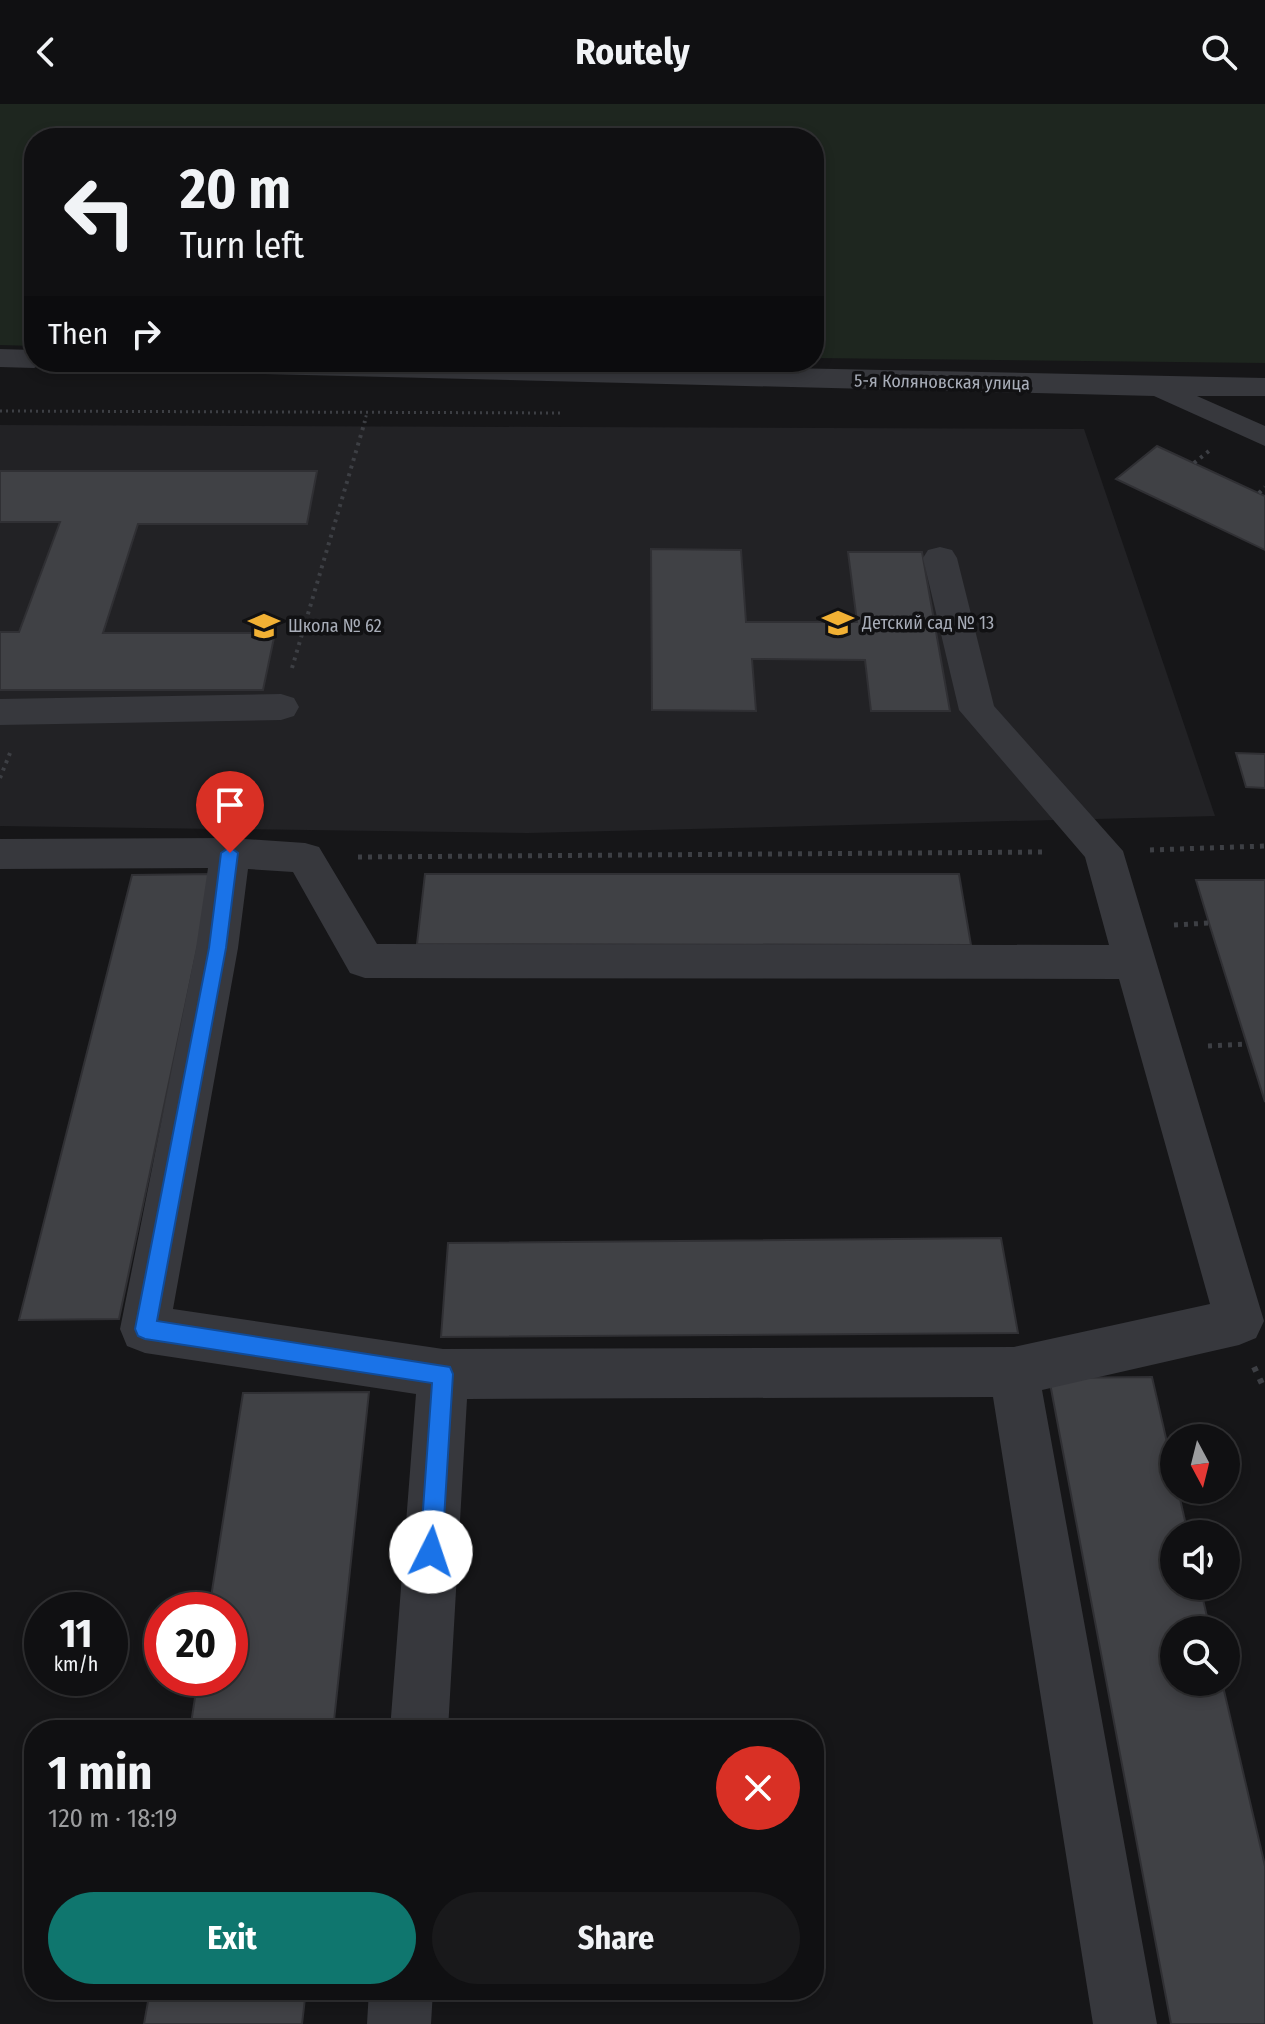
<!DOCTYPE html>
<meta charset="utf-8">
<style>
:root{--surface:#101012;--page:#19191b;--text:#f1f3f6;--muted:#9c9d9f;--line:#303032;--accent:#0f766e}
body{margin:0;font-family:"Fira Sans Condensed",sans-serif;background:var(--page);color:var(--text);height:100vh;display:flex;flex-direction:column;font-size:30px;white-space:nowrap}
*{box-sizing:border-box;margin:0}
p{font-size:26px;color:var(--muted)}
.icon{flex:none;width:44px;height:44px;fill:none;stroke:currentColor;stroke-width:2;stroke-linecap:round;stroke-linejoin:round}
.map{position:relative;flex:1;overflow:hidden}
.panel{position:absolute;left:24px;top:1616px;width:800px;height:280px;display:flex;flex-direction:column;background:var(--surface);border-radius:32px;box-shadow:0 4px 12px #0003,0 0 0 2px var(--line)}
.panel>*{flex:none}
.hud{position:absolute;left:24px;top:24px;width:800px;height:244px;border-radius:32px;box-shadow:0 4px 12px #0003,0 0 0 2px var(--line);background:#101012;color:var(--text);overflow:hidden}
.needle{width:52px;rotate:173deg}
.tools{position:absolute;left:1160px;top:1320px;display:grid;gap:16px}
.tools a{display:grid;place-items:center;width:80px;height:80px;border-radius:50%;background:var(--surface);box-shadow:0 4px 12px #0003,0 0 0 2px var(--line);font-size:40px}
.speed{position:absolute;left:24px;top:1488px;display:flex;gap:16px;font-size:40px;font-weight:700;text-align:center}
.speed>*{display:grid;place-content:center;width:104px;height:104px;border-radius:50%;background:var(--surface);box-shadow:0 4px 12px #0003,0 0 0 2px var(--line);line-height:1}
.speed small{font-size:20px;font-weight:400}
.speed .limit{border:12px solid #d22;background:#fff;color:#111}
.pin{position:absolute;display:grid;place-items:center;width:68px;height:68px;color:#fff;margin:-82px -34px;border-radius:50% 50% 50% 0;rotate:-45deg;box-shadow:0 0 8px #0007}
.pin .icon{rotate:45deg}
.me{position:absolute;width:88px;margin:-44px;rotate:4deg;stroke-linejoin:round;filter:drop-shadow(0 0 6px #0008)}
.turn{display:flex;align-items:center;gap:28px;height:168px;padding:0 24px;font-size:36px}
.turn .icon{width:104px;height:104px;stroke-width:2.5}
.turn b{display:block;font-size:56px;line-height:68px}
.then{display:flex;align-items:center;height:76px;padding:0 24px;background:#0003;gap:16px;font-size:30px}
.round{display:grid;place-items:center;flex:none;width:84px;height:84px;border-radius:42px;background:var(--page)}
.summary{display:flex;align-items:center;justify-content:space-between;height:136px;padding:0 24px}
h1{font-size:48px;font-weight:700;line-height:60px}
.primary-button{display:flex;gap:16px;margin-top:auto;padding:16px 24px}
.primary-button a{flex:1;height:92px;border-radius:48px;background:var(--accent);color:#fff;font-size:32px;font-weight:700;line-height:92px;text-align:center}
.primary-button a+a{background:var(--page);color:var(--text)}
header{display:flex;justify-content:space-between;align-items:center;height:104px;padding:0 24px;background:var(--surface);font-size:36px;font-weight:700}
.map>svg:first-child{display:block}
.built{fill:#222225}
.green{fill:#1e261f}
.building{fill:#404145;stroke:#303034;stroke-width:2}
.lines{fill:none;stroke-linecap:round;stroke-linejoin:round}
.path-far3{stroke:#3d3f44;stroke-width:3;stroke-dasharray:2 4;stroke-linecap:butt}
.path-far2{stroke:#3d3f44;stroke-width:4;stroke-dasharray:3 5;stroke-linecap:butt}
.path-far1{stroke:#3d3f44;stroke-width:5;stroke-dasharray:4 6;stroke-linecap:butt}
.path{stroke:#3d3f44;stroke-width:6;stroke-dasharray:5 8;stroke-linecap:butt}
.minor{fill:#37383d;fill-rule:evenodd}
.route{fill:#1a73e8;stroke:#114b97;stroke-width:2}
.labels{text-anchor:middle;stroke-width:7;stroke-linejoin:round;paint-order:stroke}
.far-street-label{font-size:18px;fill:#a8adb8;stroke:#111113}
.far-poi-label{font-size:18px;fill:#a8adb8;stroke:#111113;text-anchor:start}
</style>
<header><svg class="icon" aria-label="back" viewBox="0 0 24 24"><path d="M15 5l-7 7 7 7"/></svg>Routely<svg class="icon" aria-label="search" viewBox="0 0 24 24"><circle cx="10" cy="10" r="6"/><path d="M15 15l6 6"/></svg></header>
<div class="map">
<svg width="1265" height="1920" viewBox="0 0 1265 1920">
<rect width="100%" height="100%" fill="#161618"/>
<!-- built -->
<path class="built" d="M0,321L1084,325L1215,712L528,729L0,722Z"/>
<!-- green -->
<path class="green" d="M0,0H1265V259L814,254V34H34V242L0,241Z"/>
<!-- building -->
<path class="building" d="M1157,342L1265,392V446L1116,375Z
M0,367H317L307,420H138L103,529H275L263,586H0V528H19L60,418H0Z
M651,445L741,446L746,518H857L848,448H922L950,607H871L865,556L752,555L756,607L652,606Z
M1236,649L1265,650V684L1246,683Z
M213,770L119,1215L19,1216L132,771Z
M425,770H959L971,841L417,840Z
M1196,776H1265V998L1209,819Z
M1001,1134L1018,1229L441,1233L448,1139Z
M1152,1273L1174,1369V1386H1178L1188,1430H1174V1482H1200L1210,1526H1174V1578H1222L1265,1762V1920H1171L1049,1274Z
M369,1288L333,1626H190L198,1574H230V1506H209L243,1289Z
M150,1886H306L302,1920H144Z"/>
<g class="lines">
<!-- path-far3 -->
<path class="path-far3" d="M0,307L563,309
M364,319L367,309"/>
<!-- path-far2 -->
<path class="path-far2" d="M1194,359L1209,347
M1259,389L1265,383
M292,564L365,317
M0,674L10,649"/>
<!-- path-far1 -->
<path class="path-far1" d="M1150,746L1265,742
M358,753L1044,748
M1174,821L1209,819
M1208,942L1247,940"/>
<!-- path -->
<path class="path" d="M1254,1263L1265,1286"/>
<!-- minor -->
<path class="minor" d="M0,245L34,246V258H47L34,264L0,263Z
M125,258H497L1265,274V292H1197L1265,322V342L1154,292L140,267L130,264Z
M940,443L952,446L957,454L994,602L1123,747L1264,1217L1256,1234L1239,1241L1042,1286L1157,1920H1093L993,1293L467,1295L448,1626H390L416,1290L145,1249L127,1242L120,1225L196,844L208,764L0,765V735L230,734L305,739L319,743L377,840L1109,841L1085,753L959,606L923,454L928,446ZM248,765L293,768L350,869L365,874L1119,875L1210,1200L1014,1243L443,1245L173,1205L238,844Z
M281,590L294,594L299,603L294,612L281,616L0,621V595Z
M369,1886H433L431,1920H367Z"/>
</g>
<!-- route -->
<path class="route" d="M230,743L238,749L226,844L157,1217L450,1263L453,1270L442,1448L439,1456L431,1459L423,1456L420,1448L432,1279L145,1235L138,1232L135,1225L209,844L221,749Z"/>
<!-- icons -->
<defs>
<symbol id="school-bare" viewBox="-9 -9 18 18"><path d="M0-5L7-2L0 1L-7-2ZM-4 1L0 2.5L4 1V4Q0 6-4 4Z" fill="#f2b134" stroke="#111113" stroke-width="2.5" paint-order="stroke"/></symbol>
</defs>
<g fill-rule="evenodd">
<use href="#school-bare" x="816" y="497" width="44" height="44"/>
<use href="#school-bare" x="242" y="500" width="44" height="44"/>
</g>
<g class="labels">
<!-- far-street labels -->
<g class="far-street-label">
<text transform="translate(942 278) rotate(1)" y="6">5-я Коляновская улица</text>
</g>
<!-- far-poi labels -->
<g class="far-poi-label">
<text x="862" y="525">Детский сад № 13</text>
<text x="288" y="528">Школа № 62</text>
</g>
</g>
</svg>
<div class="tools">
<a><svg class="needle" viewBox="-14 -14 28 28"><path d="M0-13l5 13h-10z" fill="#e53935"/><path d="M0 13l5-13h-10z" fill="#9c9d9f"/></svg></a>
<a><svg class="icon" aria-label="sound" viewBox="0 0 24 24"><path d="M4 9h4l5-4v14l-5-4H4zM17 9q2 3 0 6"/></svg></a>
<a><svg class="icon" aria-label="search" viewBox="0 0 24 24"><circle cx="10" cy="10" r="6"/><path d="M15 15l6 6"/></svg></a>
</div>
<div class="speed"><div>11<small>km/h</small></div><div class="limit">20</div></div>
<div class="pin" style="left:230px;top:749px;background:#d93025"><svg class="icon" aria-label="arrive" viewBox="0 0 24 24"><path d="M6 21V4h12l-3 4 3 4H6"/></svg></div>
<svg class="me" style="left:431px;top:1448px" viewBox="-20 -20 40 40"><circle r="19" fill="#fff"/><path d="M0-13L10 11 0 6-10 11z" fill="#1a73e8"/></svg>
<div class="hud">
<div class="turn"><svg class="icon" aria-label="left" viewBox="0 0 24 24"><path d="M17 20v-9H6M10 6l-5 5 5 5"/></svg><div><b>20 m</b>Turn left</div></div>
<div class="then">Then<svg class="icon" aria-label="right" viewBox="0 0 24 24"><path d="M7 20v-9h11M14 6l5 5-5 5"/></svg></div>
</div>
<section class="panel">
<div class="summary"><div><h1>1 min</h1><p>120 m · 18:19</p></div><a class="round" style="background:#d93025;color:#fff"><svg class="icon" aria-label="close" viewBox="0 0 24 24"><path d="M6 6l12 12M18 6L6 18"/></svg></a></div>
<div class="primary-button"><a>Exit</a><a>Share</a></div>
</section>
</div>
